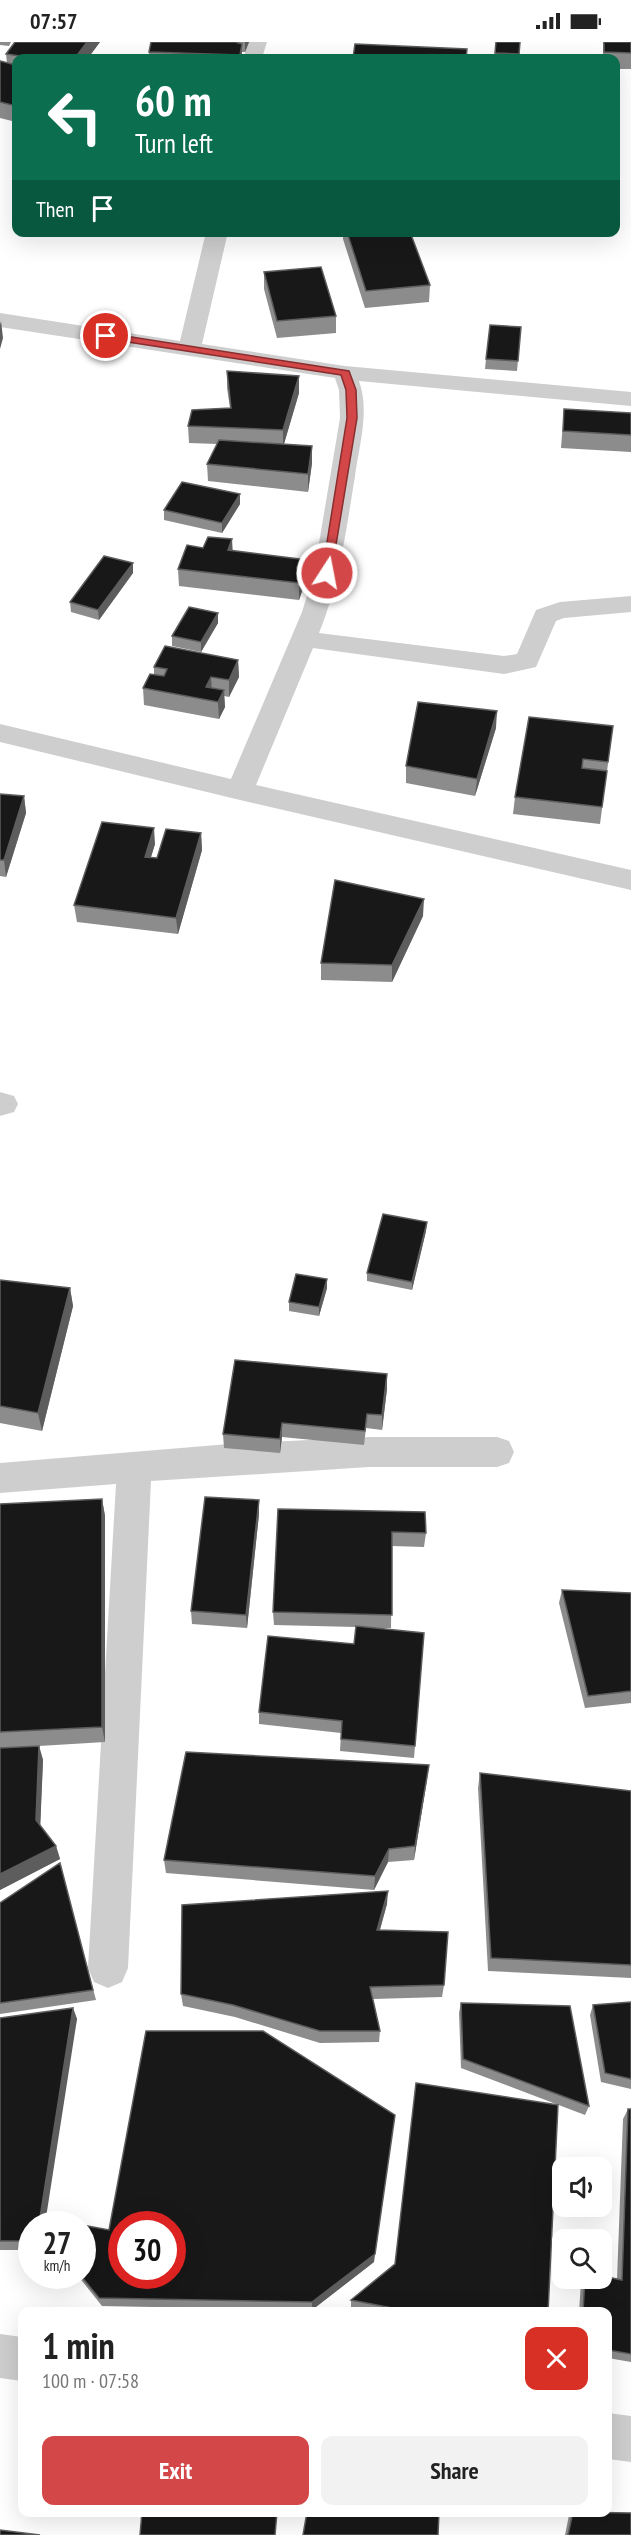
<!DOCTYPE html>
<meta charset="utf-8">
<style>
:root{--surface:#fff;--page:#f2f2f2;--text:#222;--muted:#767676;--accent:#d34748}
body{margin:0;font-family:"PT Sans Narrow",sans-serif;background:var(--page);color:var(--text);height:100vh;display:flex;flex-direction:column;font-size:22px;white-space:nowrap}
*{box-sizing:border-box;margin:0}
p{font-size:20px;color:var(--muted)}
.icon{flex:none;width:33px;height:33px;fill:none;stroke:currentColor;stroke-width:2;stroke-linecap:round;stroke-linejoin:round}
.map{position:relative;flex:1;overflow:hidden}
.details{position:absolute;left:18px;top:2265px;width:594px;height:210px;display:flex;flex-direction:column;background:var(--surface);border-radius:12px;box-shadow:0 6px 24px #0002}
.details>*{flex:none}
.hud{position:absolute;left:12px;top:12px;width:608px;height:183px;border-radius:12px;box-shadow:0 6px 24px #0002;background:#0b6e4f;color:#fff;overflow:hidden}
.fabs{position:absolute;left:552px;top:2115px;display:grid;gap:12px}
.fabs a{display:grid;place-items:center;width:60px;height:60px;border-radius:12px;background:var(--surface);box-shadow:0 6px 24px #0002;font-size:30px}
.speed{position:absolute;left:18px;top:2169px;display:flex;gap:12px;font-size:30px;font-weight:700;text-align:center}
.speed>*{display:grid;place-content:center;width:78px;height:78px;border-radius:50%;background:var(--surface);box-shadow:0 6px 24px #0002;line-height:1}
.speed small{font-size:15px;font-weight:400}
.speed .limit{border:9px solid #d22;background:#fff;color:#111}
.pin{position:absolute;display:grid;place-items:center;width:51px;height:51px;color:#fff;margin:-26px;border:3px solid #fff;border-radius:50%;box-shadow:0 2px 6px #0007}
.me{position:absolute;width:66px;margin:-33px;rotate:11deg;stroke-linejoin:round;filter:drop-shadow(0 0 4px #0008)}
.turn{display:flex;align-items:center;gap:21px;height:126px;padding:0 24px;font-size:27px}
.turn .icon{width:78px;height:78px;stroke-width:2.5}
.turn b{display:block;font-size:42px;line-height:51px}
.then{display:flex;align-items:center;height:57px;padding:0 24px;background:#0003;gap:12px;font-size:22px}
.round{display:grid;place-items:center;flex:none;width:63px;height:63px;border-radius:12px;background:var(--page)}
.headline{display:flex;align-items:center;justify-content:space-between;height:102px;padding:0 24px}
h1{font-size:36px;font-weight:600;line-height:45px}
.primary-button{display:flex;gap:12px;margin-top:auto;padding:12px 24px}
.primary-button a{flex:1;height:69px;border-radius:12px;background:var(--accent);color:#fff;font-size:24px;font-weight:600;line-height:69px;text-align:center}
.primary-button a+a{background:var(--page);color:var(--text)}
.status{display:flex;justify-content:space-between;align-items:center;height:42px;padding:0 30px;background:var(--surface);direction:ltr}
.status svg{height:16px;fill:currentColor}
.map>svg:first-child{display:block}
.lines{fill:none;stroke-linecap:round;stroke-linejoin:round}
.minor{fill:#cecece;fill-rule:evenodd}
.wall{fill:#8c8c8c}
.shaded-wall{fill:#5d5d5d}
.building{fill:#181818;stroke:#5d5d5d;stroke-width:1.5;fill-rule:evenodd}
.route{fill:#d34748;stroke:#892e2f;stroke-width:1.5}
</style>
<div class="status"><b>07:57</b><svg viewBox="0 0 49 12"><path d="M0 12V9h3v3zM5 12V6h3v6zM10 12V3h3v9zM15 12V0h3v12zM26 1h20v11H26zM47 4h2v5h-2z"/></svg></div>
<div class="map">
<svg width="631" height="2493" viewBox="0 0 631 2493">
<rect width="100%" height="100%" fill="#fff"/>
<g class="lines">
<!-- minor -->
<path class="minor" d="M247,0H267L262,16H244Z
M206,190H228L202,302L345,324L631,350V364L359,339C370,369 359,404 355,434C346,488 340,540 319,591L504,614L517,612L536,568L560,560L631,554V570L564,576L556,579L536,625L504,632L313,606L256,743L631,828V848L240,758L0,700V682L231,737L302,570L314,531L340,376L339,348L335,336L0,285V271L180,299Z
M0,1050L14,1054L18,1062L14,1070L0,1074Z
M369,1395H497L509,1399L514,1410L509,1421L497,1425H369L151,1439L128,1926L122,1940L108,1946L94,1940L88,1926L116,1442L0,1451V1421L229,1402Z
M0,2292L22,2295V2339L0,2336Z
M608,2371L631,2374V2420L608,2417Z"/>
</g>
<!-- wall -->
<path class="wall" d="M0,0H11L9,4L0,3Z
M100,0L88,16H16V80L0,76V20L7,21L6,12Z
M151,0H249L245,10H242V16H149V10Z
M496,0H520L519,16H495Z
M603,0H631V27H615V16H603Z
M615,118L618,152L616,168H615Z
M343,190H410L430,243L429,260L365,266L343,197Z
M264,230L336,274V291L277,296L264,247Z
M521,285L517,329L485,327L486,317Z
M227,329L299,334V351L284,402L312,404V421L308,450L208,439L207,422L217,402L189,401L188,384L230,366L227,346Z
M564,367L631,371V410L561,406Z
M240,452V462L222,491L164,478V468Z
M203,506L307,518V535L299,558L179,544L178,527Z
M133,521V531L99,578L71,570L70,560Z
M218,571V581L201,610L172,604V594Z
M238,618L239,635L229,655L224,654L225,665L219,677L144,663L143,646L154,633V625Z
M613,684L600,782L513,772L515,755Z
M496,686L475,754L406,741V724Z
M0,752L24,754L26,771L6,835L0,834Z
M201,791L202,808L178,892L77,880L74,863L155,802L151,815L157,816Z
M423,874L392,940L321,938V921Z
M427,1180L426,1189L412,1248L367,1239V1231Z
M327,1237V1246L319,1274L289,1269V1260Z
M0,1238L70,1246L73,1264L42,1389L0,1381Z
M387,1332V1347L382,1388L366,1386L364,1403L282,1395L280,1411L224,1406L223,1392Z
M102,1457L105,1474V1700L39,1704L43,1718L40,1783L56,1804L60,1817L0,1848V1462Z
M278,1467L426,1491L424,1505L392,1504L391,1586H371L424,1591L414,1716L340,1709L341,1691L259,1682V1670L354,1602L356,1585L274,1583L273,1570Z
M259,1472L247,1586L192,1582L191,1569Z
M562,1548L631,1551V1661L585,1666L559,1561Z
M429,1723L414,1818L388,1820L374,1848L166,1831L164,1818Z
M480,1731L631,1749V1936L488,1929L478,1746Z
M60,1821L96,1958L0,1972V1861Z
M387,1862L380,1888L444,1943L442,1955L373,1957L380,1989L379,2000L320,2001L235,1975L183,1964L181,1952Z
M631,1960V2047L601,2040L590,1973L593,1963Z
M461,1961L589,2064L585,2073L461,2026L459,1971Z
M73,1966L77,1977L32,2182V2208H0V1976Z
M628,2067H631V2320L608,2316V2270H579L581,2240L583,2236L617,2237L623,2077Z
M109,2188L374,2220L312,2268L102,2264L78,2234H82Z
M351,2258L548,2270H369L351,2266Z
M572,2470H608L631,2493H565L569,2473Z"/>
<!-- shaded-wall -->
<path class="shaded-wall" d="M87,0H100L88,16H75Z
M245,0H249L245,10Z
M242,2V16H240V13Z
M1,279L3,296L0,307V283Z
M299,334V351L283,405V388Z
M312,404V421L308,450V432Z
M240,452V462L222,491V481Z
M232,497L233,514L228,508Z
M307,518V535L299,558V541Z
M133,521V531L99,578L98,568Z
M218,571V581L201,610V600Z
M238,618L239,635L229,655V638Z
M211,635L212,652L206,645Z
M224,648L225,665L219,677L218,660Z
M497,669L496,686L475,754L477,737Z
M24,754L26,771L6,835L4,818Z
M154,786L155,802L146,831L145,815Z
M201,791L202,808L178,892L176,876Z
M424,857L423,874L392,940V923Z
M427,1180L426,1189L412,1248V1240Z
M327,1237V1246L319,1274V1265Z
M70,1246L73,1264L42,1389L38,1371Z
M387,1332V1347L382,1388V1373Z
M282,1381V1395L280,1411V1397Z
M102,1457L105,1474V1700L102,1685Z
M259,1458V1472L247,1586L246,1573Z
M39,1704L43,1718L40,1792L36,1778Z
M429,1723L427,1738L414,1818L415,1804Z
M56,1804L60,1817L0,1848V1832Z
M389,1807L388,1820L374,1848L375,1834Z
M388,1849L387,1862L376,1901L377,1888Z
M73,1966L77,1977L45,2182H39Z
M395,2073L374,2220L312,2268V2260Z"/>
<!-- building -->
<path class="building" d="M15,0H87L75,16H34L6,12Z
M151,0H235L242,2L240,13L149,10Z
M496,0H520L519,12L495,11Z
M604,0H631V11L604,10Z
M355,2L467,7L466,16H353Z
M0,19L16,23V64L0,60Z
M615,118H619L618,152L615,151Z
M347,190H410L430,243L366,249Z
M321,225L336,274L277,279L264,230Z
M490,283L521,285L518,319L486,317Z
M227,329L299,334L283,388L188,384L192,368L231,366Z
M564,367L631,371V393L563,389Z
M219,398L312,404L308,432L207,422Z
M182,440L240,452L222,481L164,468Z
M208,495L232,497L228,508L307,518L299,541L178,527L187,503L203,506Z
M104,514L133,521L98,568L70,560Z
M189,565L218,571L201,600L172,594Z
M165,604L238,618L229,638L211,635L206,645L224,648L218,660L143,646L150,632L164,634L167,627L154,625Z
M418,660L497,669L477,737L406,724Z
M529,675L613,684L608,720L583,717L582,726L607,729L602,765L515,755Z
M0,752L24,754L4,818H0Z
M102,780L154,786L145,815L157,816L166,787L201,791L176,876L74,863Z
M335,838L424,857L392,923L321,921Z
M383,1172L427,1180L412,1240L367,1231Z
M296,1232L327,1237L319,1265L289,1260Z
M0,1238L70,1246L38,1371L0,1364Z
M235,1318L387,1332L382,1373L367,1372L365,1389L282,1381L280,1397L223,1392Z
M205,1455L259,1458L246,1573L191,1569Z
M102,1457V1685L0,1690V1462Z
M278,1467L425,1470L426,1491L392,1490V1573L273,1570Z
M562,1548L631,1551V1649L588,1654Z
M356,1584L424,1591L415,1704L341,1697L342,1679L259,1670L268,1594L354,1602Z
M39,1704L36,1778L56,1804L0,1832V1706Z
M186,1710L429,1723L415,1804L389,1807L375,1834L164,1818Z
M480,1731L631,1749V1923L491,1916Z
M60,1821L93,1948L0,1961V1861Z
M388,1849L377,1888L448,1890L444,1943L370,1945L380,1989H320L233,1963L181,1952L182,1863Z
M631,1960V2037L605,2031L593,1963Z
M461,1961L570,1964L589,2064L463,2017Z
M73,1966L39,2182H32V2199H0V1976Z
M146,1989H263L395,2073L375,2212L312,2260L99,2256L81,2234H82V2183L109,2188ZM122,2182H172V2234H122Z
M416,2041L558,2063L548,2270H413L351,2258L395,2222Z
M628,2067H631V2312L608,2308V2270H583L585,2236H602V2234L622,2238Z
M142,2470H277L275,2493H140Z
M307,2470H439L438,2493H303Z
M573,2470L631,2471V2493H568Z
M0,2488L40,2493H0Z"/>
<!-- route -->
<path class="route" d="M106,291L349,329L356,348L357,376L331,533L327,534L322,531L347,376L346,348L341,333L102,296L101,294Z"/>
</svg>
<div class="fabs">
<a><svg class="icon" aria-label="sound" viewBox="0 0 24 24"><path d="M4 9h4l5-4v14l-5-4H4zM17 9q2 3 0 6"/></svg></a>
<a><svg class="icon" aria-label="search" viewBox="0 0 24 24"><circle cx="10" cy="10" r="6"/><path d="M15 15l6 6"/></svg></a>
</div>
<div class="speed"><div>27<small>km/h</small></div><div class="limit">30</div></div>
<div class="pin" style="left:106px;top:294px;background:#d93025"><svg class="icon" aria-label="arrive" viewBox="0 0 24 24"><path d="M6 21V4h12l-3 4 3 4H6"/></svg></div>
<svg class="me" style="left:327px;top:531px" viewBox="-20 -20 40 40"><circle r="17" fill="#d34748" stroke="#fff" stroke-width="3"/><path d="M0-11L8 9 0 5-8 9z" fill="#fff"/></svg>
<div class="hud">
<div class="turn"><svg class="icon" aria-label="left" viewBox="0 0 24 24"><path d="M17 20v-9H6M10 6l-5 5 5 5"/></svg><div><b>60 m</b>Turn left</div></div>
<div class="then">Then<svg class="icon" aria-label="arrive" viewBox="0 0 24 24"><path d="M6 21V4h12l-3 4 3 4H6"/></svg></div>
</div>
<section class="details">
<div class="headline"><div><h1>1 min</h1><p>100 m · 07:58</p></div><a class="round" style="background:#d93025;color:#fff"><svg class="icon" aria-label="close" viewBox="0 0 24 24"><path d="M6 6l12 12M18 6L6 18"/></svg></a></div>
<div class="primary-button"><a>Exit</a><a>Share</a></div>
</section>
</div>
